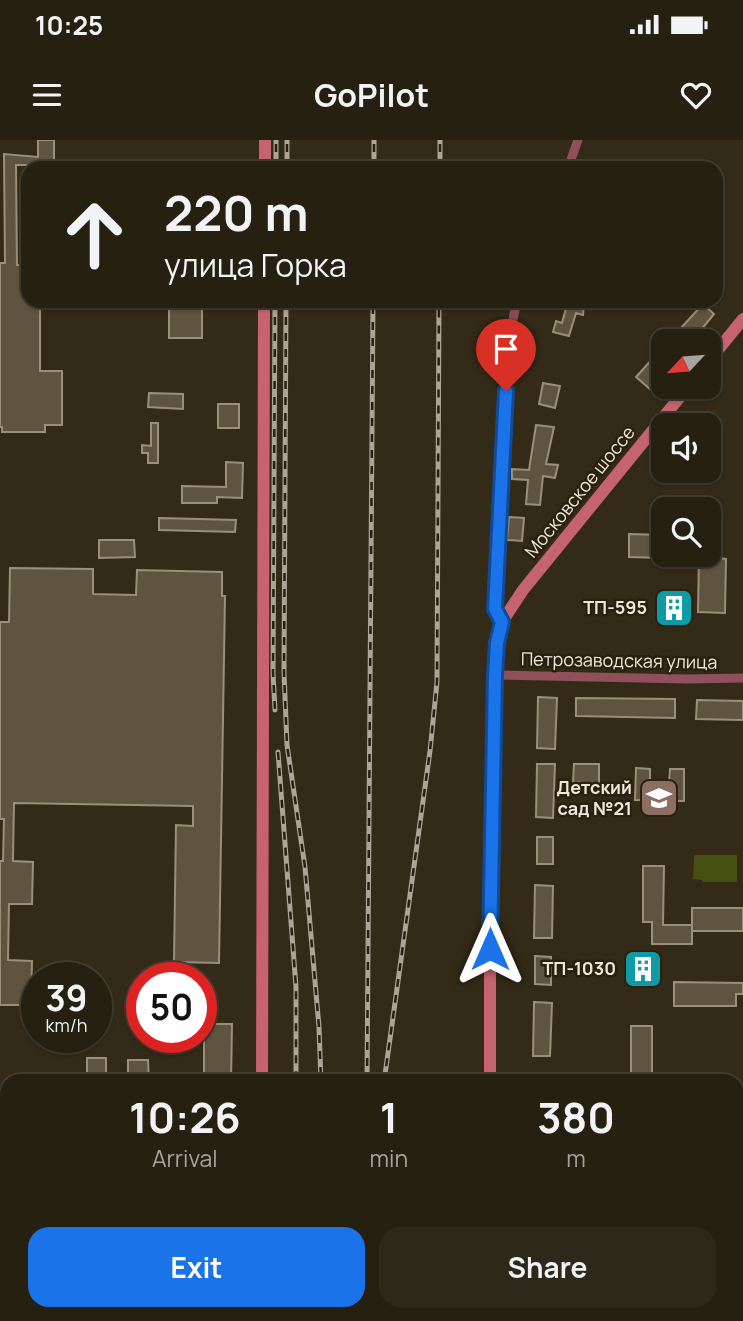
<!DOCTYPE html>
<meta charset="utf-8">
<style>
:root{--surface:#262011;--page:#2e281a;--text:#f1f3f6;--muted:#a4a39f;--line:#423e31;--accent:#1a73e8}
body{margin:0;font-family:Manrope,sans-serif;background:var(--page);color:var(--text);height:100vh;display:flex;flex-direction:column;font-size:26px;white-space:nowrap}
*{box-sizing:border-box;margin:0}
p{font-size:23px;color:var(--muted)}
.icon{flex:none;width:38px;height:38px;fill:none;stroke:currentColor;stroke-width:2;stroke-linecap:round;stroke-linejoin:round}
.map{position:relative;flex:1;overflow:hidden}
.panel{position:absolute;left:0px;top:934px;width:744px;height:247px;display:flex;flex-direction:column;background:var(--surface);border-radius:21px 21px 0 0;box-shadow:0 2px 5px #0004,0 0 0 2px var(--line)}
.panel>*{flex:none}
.hud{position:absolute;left:21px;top:21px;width:702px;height:147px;border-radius:21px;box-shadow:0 2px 5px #0004,0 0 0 2px var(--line);background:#262011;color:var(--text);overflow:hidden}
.needle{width:46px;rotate:244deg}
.controls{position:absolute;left:651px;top:189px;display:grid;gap:14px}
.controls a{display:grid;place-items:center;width:70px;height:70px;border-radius:14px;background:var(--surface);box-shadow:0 2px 5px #0004,0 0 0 2px var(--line);font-size:35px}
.speed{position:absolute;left:21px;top:822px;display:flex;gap:14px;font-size:35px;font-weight:700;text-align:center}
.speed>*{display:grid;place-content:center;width:91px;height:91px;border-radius:50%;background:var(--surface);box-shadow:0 2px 5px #0004,0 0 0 2px var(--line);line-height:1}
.speed small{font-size:18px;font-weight:400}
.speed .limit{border:10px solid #d22;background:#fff;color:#111}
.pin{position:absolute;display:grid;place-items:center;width:60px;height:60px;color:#fff;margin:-72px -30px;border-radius:50% 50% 50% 0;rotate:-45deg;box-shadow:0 0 7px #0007}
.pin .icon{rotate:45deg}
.me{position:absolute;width:77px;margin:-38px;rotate:0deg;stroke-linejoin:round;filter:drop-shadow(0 0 5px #0008)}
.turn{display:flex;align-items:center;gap:24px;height:147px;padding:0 28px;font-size:32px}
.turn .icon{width:91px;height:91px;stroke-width:2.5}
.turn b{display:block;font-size:49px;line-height:60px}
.eta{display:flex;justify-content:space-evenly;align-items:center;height:119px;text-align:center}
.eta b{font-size:42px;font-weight:700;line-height:49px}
.cta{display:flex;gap:14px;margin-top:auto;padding:14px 28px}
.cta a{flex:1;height:80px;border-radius:21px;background:var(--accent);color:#fff;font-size:28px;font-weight:700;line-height:80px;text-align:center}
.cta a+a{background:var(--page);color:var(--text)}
.status{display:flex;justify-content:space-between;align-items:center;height:49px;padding:0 35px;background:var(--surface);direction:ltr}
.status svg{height:19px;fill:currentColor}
header{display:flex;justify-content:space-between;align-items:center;height:91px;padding:0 28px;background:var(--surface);font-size:32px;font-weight:700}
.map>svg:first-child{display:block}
.green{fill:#454f10}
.building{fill:#5f5440;stroke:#9a8f79;stroke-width:2}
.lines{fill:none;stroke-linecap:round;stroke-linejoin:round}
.street{stroke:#8f5059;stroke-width:9}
.secondary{stroke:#c66371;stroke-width:12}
.rail-casing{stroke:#aca597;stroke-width:5}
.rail{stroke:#29200d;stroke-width:2.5;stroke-dasharray:8;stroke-linecap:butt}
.route-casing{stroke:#114b97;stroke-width:18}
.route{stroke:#1a73e8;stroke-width:12}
.labels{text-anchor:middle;stroke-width:5;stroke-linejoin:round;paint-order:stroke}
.street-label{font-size:18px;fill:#eee8dc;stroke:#29200d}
.poi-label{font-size:18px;font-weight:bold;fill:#eee8dc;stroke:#29200d;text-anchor:end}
</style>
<div class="status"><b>10:25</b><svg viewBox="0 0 49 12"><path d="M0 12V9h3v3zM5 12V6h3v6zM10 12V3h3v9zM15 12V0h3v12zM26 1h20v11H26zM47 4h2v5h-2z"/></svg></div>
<header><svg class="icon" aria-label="menu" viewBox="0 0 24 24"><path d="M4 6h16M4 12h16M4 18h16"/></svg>GoPilot<svg class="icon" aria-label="heart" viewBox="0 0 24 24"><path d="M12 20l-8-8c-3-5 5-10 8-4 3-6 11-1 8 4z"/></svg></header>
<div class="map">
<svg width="743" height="1181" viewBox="0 0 743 1181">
<rect width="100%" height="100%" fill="#332a17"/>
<!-- green -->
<path class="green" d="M694,715H737V742H703L702,740L693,739Z"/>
<!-- building -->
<path class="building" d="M38,0H54V25H16L17,125H28V161H40V231H62V285H45V292H2V287H0V123H5L4,14L38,17Z
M169,161H202V198H169Z
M568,161L584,164L583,175L576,173L569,196L553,192L556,181L562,183Z
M703,164L714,174L692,201H669Z
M663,207V235L651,250L636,237Z
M543,243L560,246L555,268L539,264Z
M149,253L183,254V269L148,267Z
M218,264H239V288H218Z
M151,283H158V323H148V313H142V305L151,306Z
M536,285L554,287L546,324L558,325L555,338L543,336L540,365L526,364L528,340L512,339V329L529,330Z
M226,322L243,323L242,358L217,357V363H182V346L226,347Z
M509,377L524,378L522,401L507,400Z
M159,378L236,380L235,392L159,390Z
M629,394L663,395V418L629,417Z
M709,395H719L718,418L726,419L725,473L698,472L699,415H709Z
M99,400H134L135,417L99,418Z
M10,428L93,429V454L136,455L137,430L222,432V456H225L219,823L174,822L176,685L193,686V666L14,663L13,721L33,722L32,764H9L8,820L32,821L31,865H0V721H3L4,679H0V482H9Z
M538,557L557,558L555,609L537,608Z
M576,558L675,559V578L576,576Z
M697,560L743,561V580L696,579Z
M537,624H555L553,678L536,677Z
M574,624H599V643L573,642Z
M636,628L650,629V643L669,644L670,629H684V661L635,660Z
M537,697H553V724H537Z
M643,726H664L663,785H692V804H652V782H643Z
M535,745L553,746L552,798H534Z
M692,768H743V791H692Z
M535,816L551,817V845L535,844Z
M674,842L743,843V854H736V866H674Z
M534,862L552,863L550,916H533Z
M204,884H232L231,942H204Z
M631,886H652V937H631Z
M87,918H106V942H87Z
M128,920H148L149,942H128Z"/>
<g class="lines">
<!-- street -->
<path class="street" d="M568,28L578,0
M502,482L495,469L509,197L517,161
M495,535L687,539L743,538"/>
<!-- secondary -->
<path class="secondary" d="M265,28V0
M709,221L743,179
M262,942L264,161
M490,942V702L498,492L502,482L523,450L688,247
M737,1069H743
M737,1085H743
M226,1181V1174
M486,1181V1174"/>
<defs>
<path id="rail" d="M276,28V0
M287,28V0
M374,28V0
M440,28V0
M275,161L273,533L275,570
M286,161L284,532L287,605L305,727L319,887L321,942
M278,612L296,847V942
M367,942L373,161
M384,942L430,611L437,542L439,161
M306,1174L307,1181
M324,1174V1181
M366,1181V1174"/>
</defs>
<!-- rail casing -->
<use href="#rail" class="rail-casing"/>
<!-- rail -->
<use href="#rail" class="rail"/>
</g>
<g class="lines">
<defs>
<path id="route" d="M490,809L495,535L497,503L502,482L495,469L506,251"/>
</defs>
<!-- route casing -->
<use href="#route" class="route-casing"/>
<!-- route -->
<use href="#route" class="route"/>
</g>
<!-- icons -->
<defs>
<symbol id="building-square" viewBox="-11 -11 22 22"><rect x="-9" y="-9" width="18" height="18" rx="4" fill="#0f9aa8" stroke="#29200d"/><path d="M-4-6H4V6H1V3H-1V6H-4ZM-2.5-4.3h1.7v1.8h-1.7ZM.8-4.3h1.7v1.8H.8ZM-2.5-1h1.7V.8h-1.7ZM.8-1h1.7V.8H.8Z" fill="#fff"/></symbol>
<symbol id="school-square" viewBox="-11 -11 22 22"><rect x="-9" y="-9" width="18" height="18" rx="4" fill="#8d6e63" stroke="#29200d"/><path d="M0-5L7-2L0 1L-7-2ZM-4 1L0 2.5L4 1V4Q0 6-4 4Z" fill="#fff"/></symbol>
</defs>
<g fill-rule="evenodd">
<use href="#building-square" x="652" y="446" width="44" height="44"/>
<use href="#school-square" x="637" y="636" width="44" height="44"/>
<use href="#building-square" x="621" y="807" width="44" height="44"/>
</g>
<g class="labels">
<!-- street labels -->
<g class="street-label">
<text transform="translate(580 352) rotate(-51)" y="6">Московское шоссе</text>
<text transform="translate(619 521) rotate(1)" y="6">Петрозаводская улица</text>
</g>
<!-- poi labels -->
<g class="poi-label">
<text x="647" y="474">ТП-595</text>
<text x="632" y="654">Детский<tspan x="632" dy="21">сад №21</tspan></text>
<text x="616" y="835">ТП-1030</text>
</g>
</g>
</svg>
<div class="controls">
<a><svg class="needle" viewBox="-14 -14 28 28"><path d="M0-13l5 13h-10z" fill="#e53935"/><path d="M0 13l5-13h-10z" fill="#a4a39f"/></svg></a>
<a><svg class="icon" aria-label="sound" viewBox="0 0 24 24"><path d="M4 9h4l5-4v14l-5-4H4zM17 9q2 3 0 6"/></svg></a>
<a><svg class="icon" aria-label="search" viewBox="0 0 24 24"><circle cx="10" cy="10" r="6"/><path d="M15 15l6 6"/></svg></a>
</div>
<div class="speed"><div>39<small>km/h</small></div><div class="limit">50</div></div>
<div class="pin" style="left:506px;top:251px;background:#d93025"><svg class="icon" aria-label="arrive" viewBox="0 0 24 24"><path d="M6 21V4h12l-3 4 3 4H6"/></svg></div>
<svg class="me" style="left:490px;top:809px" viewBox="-20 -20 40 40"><path d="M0-17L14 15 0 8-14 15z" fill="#1a73e8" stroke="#fff" stroke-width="4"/></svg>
<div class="hud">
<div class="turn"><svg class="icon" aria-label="ahead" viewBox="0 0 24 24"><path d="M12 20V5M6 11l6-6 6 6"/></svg><div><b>220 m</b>улица Горка</div></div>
</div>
<section class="panel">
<div class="eta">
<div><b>10:26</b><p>Arrival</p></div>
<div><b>1</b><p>min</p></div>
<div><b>380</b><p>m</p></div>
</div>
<div class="cta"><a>Exit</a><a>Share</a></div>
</section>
</div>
